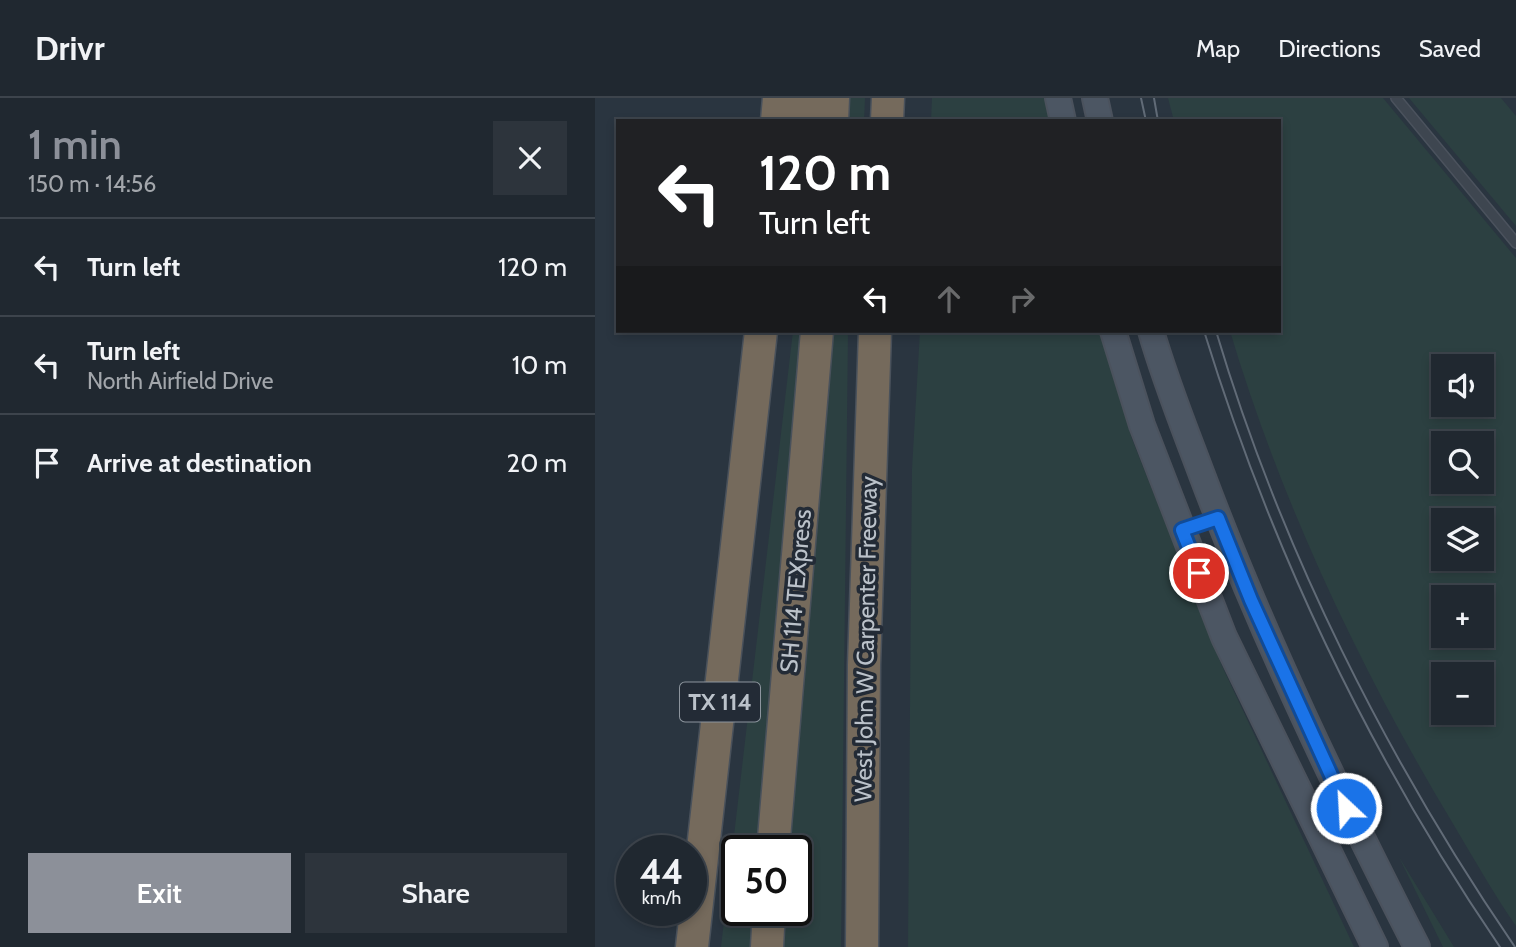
<!DOCTYPE html>
<meta charset="utf-8">
<style>
:root{--surface:#202830;--page:#2d343c;--text:#f1f3f6;--muted:#a2a6ab;--line:#3d444c;--accent:#8c9099}
body{margin:0;font-family:Cabin,sans-serif;background:var(--page);color:var(--text);height:100vh;display:flex;flex-direction:column;font-size:26px;white-space:nowrap}
*{box-sizing:border-box;margin:0}
p{font-size:23px;color:var(--muted)}
.icon{flex:none;width:38px;height:38px;fill:none;stroke:currentColor;stroke-width:2;stroke-linecap:round;stroke-linejoin:round}
.map{position:relative;flex:1;overflow:hidden}
.sheet{display:flex;flex-direction:column;background:var(--surface);width:595px}
.sheet>*{flex:none}
.top-card{position:absolute;left:21px;top:21px;width:665px;height:214px;border-radius:0px;box-shadow:0 4px 10px #0003,0 0 0 2px var(--line);background:#202124;color:#fff;overflow:hidden}
.buttons{position:absolute;left:836px;top:256px;display:grid;gap:14px}
.buttons a{display:grid;place-items:center;width:63px;height:63px;border-radius:0px;background:var(--surface);box-shadow:0 4px 10px #0003,0 0 0 2px var(--line);font-size:35px}
.speed{position:absolute;left:21px;top:737px;display:flex;gap:14px;font-size:35px;font-weight:700;text-align:center}
.speed>*{display:grid;place-content:center;width:91px;height:91px;border-radius:50%;background:var(--surface);box-shadow:0 4px 10px #0003,0 0 0 2px var(--line);line-height:1}
.speed small{font-size:18px;font-weight:400}
.speed .limit{border:4px solid #111;border-radius:10px;background:#fff;color:#111}
.pin{position:absolute;display:grid;place-items:center;width:60px;height:60px;color:#fff;margin:-30px;border:4px solid #fff;border-radius:50%;box-shadow:0 2px 7px #0007}
.me{position:absolute;width:77px;margin:-38px;rotate:335deg;stroke-linejoin:round;filter:drop-shadow(0 0 5px #0008)}
.turn{display:flex;align-items:center;gap:24px;height:147px;padding:0 28px;font-size:32px}
.turn .icon{width:91px;height:91px;stroke-width:2.5}
.turn b{display:block;font-size:49px;line-height:60px}
.lanes{display:flex;align-items:center;height:66px;padding:0 28px;background:#0003;justify-content:center;gap:35px;direction:ltr}
.lanes .off{opacity:.35}
.round{display:grid;place-items:center;flex:none;width:74px;height:74px;border-radius:0px;background:var(--page)}
.overview{display:flex;align-items:center;justify-content:space-between;height:119px;padding:0 28px}
h1{font-size:42px;font-weight:600;line-height:52px;color:var(--accent)}
.button{display:flex;gap:14px;margin-top:auto;padding:14px 28px}
.button a{flex:1;height:80px;border-radius:0px;background:var(--accent);color:#fff;font-size:28px;font-weight:600;line-height:80px;text-align:center}
.button a+a{background:var(--page);color:var(--text)}
ul{padding:0;list-style:none}
li{display:flex;align-items:center;gap:21px;height:98px;padding:0 28px;border-top:2px solid var(--line)}
li div{flex:1}
li b{display:block;font-size:26px}
li em{font-style:normal}
header{display:flex;align-items:center;gap:42px;box-sizing:border-box;height:98px;padding:0 35px;background:var(--surface);border-bottom:2px solid var(--line)}
header strong{font-size:33px}
nav{display:flex;gap:38px;margin-inline-start:auto;font-size:24px}
main{display:flex;flex:1;min-height:0}
.map>svg:first-child{display:block}
.green{fill:#2c4041;fill-rule:evenodd}
.lines{fill:none;stroke-linecap:round;stroke-linejoin:round}
.service-casing{stroke:#4b525d;stroke-width:12}
.secondary-casing{stroke:#4b525d;stroke-width:28}
.motorway-casing{stroke:#49515b;stroke-width:35}
.service{stroke:#3e4650;stroke-width:9}
.secondary{stroke:#4c5663;stroke-width:24}
.motorway{stroke:#756a5c;stroke-width:32}
.tram{stroke:#616b77;stroke-width:2}
.route-casing{stroke:#114b97;stroke-width:18}
.route{stroke:#1a73e8;stroke-width:12}
.labels{text-anchor:middle;stroke-width:7;stroke-linejoin:round;paint-order:stroke}
.shield{fill:#232b36;stroke:#8d959e;stroke-width:2}
.shield-label{font-size:23px;font-weight:bold;fill:#bbc2ca}
.street-label{font-size:24px;fill:#bbc2ca;stroke:#232b36}
</style>
<header>
<strong>Drivr</strong>
<nav><a>Map</a><a>Directions</a><a>Saved</a></nav>
</header>
<main>
<section class="sheet">
<div class="overview"><div><h1>1 min</h1><p>150 m · 14:56</p></div><a class="round"><svg class="icon" aria-label="close" viewBox="0 0 24 24"><path d="M6 6l12 12M18 6L6 18"/></svg></a></div>
<ul>
<li><svg class="icon" aria-label="left" viewBox="0 0 24 24"><path d="M17 20v-9H6M10 6l-5 5 5 5"/></svg><div><b>Turn left</b></div><em>120 m</em></li>
<li><svg class="icon" aria-label="left" viewBox="0 0 24 24"><path d="M17 20v-9H6M10 6l-5 5 5 5"/></svg><div><b>Turn left</b><p>North Airfield Drive</p></div><em>10 m</em></li>
<li><svg class="icon" aria-label="arrive" viewBox="0 0 24 24"><path d="M6 21V4h12l-3 4 3 4H6"/></svg><div><b>Arrive at destination</b></div><em>20 m</em></li>
</ul>
<div class="button"><a>Exit</a><a>Share</a></div>
</section>
<div class="map">
<svg width="921" height="849" viewBox="0 0 921 849">
<rect width="100%" height="100%" fill="#2a3540"/>
<!-- green -->
<path class="green" d="M246,0H270L269,23H244Z
M337,0H451L454,23H336Z
M573,0H788L921,160V828C898,795 878,759 857,724C765,571 686,404 635,233H684V23H579ZM849,268H887V306H849ZM849,345H887V383H849ZM849,422H887V460H849ZM849,499H887V537H849ZM849,576H887V614H849Z
M814,0H906L921,18V128Z
M198,233H208L164,752H142V812H160L157,849H126Z
M227,233H253L246,849H181L184,812H201V752H188Z
M325,233H506L537,341L627,568L759,849H313L317,371Z
M804,759L859,849H848Z"/>
<g class="lines">
<defs>
<path id="service" d="M801,0L921,145"/>
<path id="secondary" d="M463,0L468,23
M500,0L505,23
M518,233L547,327L629,539L780,849
M556,233C570,282 589,329 607,377C668,539 743,695 822,849"/>
<path id="motorway" d="M182,23L184,0
M213,23L216,0
M237,23L238,0
M292,23L293,0
M178,752L222,233
M97,849L166,233
M172,849L174,812
M267,849L269,567L280,233"/>
</defs>
<!-- service casing -->
<use href="#service" class="service-casing"/>
<!-- secondary casing -->
<use href="#secondary" class="secondary-casing"/>
<!-- motorway casing -->
<use href="#motorway" class="motorway-casing"/>
<!-- service -->
<use href="#service" class="service"/>
<!-- secondary -->
<use href="#secondary" class="secondary"/>
<!-- motorway -->
<use href="#motorway" class="motorway"/>
<!-- tram -->
<path class="tram" d="M546,0L551,23
M559,0L563,23
M609,233C676,451 776,660 905,849
M621,233C686,451 792,662 920,849"/>
</g>
<g class="lines">
<defs>
<path id="route" d="M604,475L587,432L623,420L656,502L751,710"/>
</defs>
<!-- route casing -->
<use href="#route" class="route-casing"/>
<!-- route -->
<use href="#route" class="route"/>
</g>
<g class="labels">
<!-- shield labels -->
<rect class="shield" x="85" y="584.5" width="80" height="39" rx="5"/>
<g class="shield-label">
<text x="125" y="612">TX 114</text>
</g>
<!-- street labels -->
<g class="street-label">
<text transform="translate(201 493) rotate(-85)" y="8">SH 114 TEXpress</text>
<text transform="translate(271 541) rotate(-89)" y="8">West John W Carpenter Freeway</text>
</g>
</g>
</svg>
<div class="buttons">
<a><svg class="icon" aria-label="sound" viewBox="0 0 24 24"><path d="M4 9h4l5-4v14l-5-4H4zM17 9q2 3 0 6"/></svg></a>
<a><svg class="icon" aria-label="search" viewBox="0 0 24 24"><circle cx="10" cy="10" r="6"/><path d="M15 15l6 6"/></svg></a>
<a><svg class="icon" aria-label="layers" viewBox="0 0 24 24"><path d="M12 4l9 5-9 5-9-5zM3 14l9 5 9-5"/></svg></a>
<a>+</a>
<a>−</a>
</div>
<div class="speed"><div>44<small>km/h</small></div><div class="limit">50</div></div>
<div class="pin" style="left:604px;top:475px;background:#d93025"><svg class="icon" aria-label="arrive" viewBox="0 0 24 24"><path d="M6 21V4h12l-3 4 3 4H6"/></svg></div>
<svg class="me" style="left:751px;top:710px" viewBox="-20 -20 40 40"><circle r="17" fill="#1a73e8" stroke="#fff" stroke-width="3"/><path d="M0-11L8 9 0 5-8 9z" fill="#fff"/></svg>
<div class="top-card">
<div class="turn"><svg class="icon" aria-label="left" viewBox="0 0 24 24"><path d="M17 20v-9H6M10 6l-5 5 5 5"/></svg><div><b>120 m</b>Turn left</div></div>
<div class="lanes"><svg class="icon" aria-label="left" viewBox="0 0 24 24"><path d="M17 20v-9H6M10 6l-5 5 5 5"/></svg><svg class="icon off" aria-label="ahead" viewBox="0 0 24 24"><path d="M12 20V5M6 11l6-6 6 6"/></svg><svg class="icon off" aria-label="right" viewBox="0 0 24 24"><path d="M7 20v-9h11M14 6l5 5-5 5"/></svg></div>
</div>
</div>
</main>
